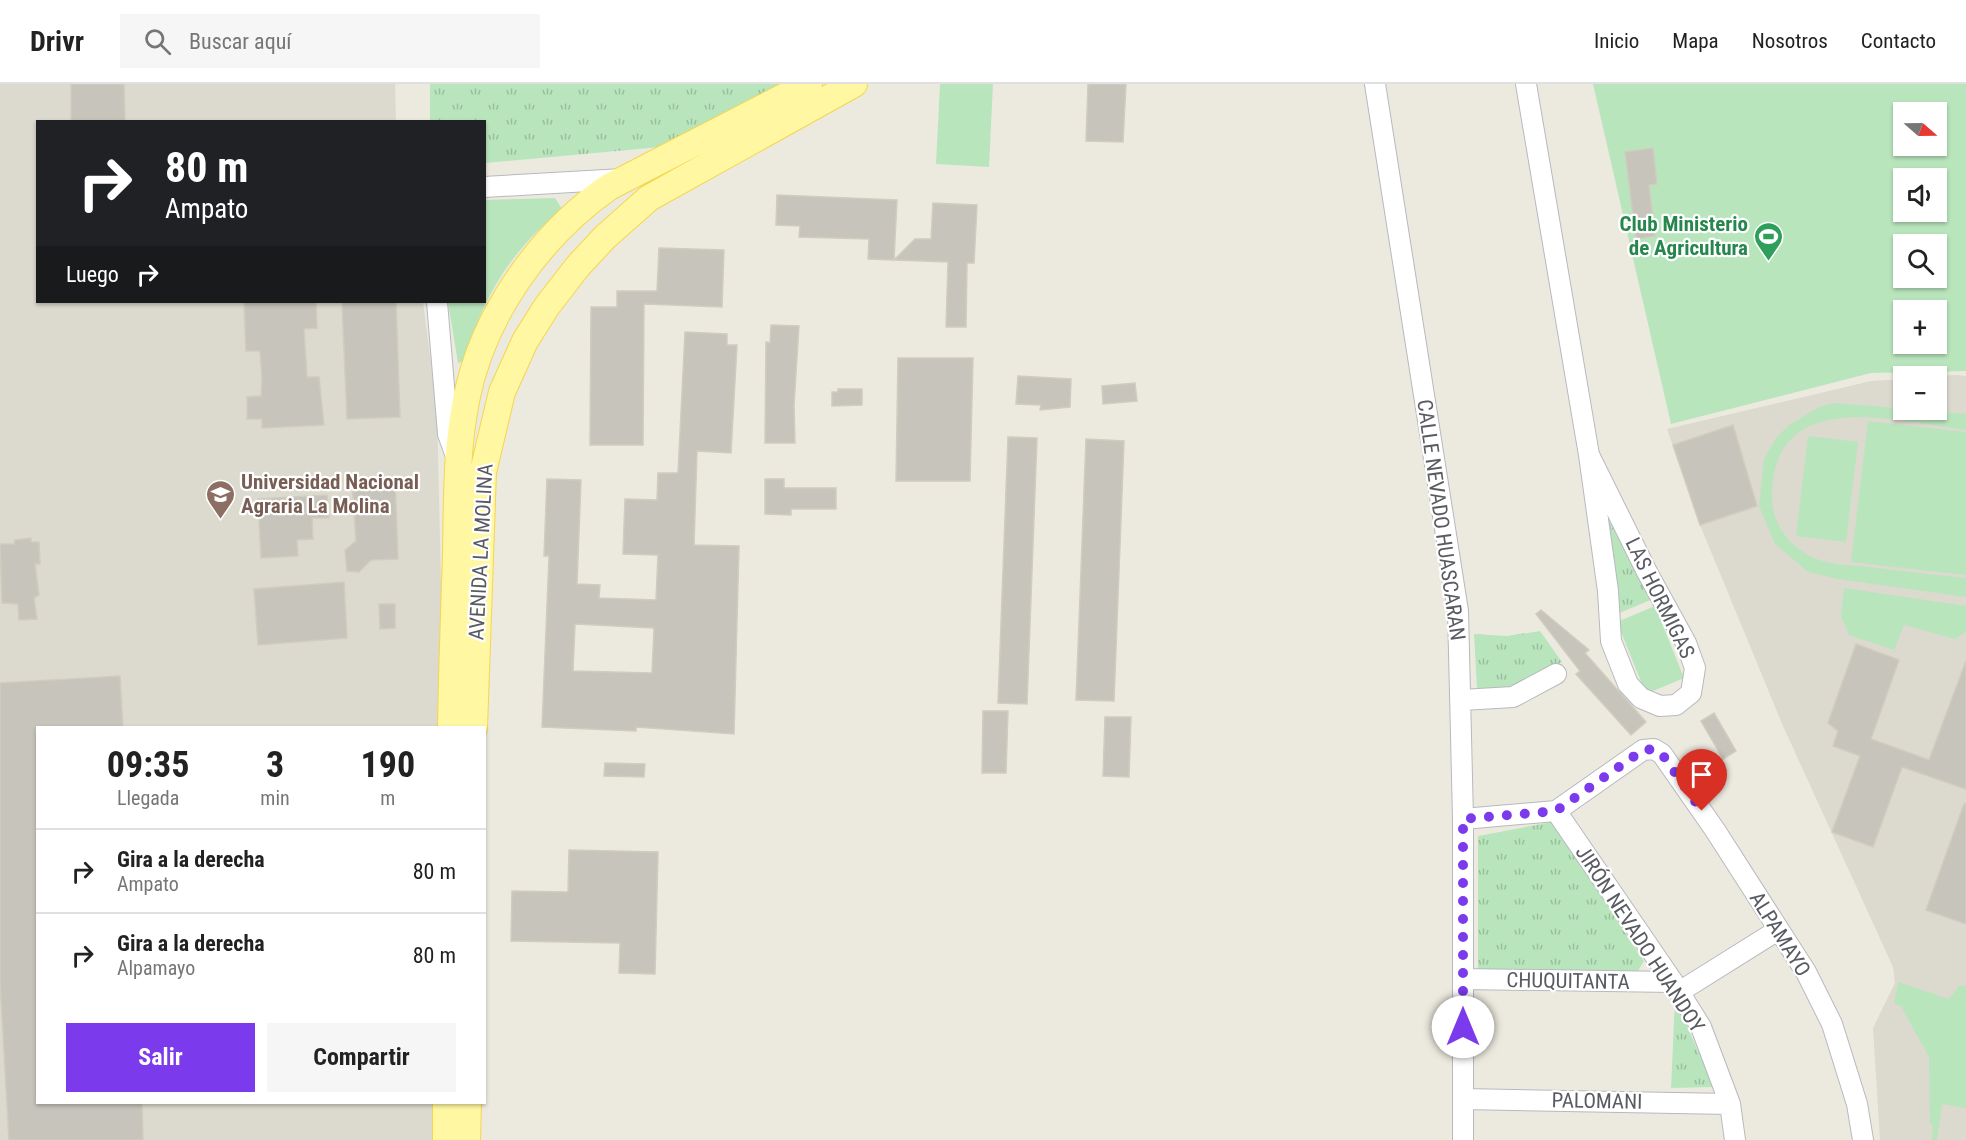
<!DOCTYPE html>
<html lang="es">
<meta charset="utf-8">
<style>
:root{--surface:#fff;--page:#f6f6f6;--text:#222;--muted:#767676;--line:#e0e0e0;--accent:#7c3aed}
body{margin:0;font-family:"Roboto Condensed",sans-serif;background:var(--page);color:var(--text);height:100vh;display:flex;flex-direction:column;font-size:22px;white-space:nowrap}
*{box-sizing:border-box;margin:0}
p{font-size:20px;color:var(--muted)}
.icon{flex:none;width:33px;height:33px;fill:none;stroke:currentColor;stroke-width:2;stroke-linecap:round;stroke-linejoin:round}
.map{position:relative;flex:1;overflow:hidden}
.panel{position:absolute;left:36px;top:642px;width:450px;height:378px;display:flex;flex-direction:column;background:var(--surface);border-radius:0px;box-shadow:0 2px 4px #0004}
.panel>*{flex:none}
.top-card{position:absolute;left:36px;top:36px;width:450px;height:183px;border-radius:0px;box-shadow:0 2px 4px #0004;background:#202124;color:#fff;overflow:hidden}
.needle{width:39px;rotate:110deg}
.buttons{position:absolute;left:1893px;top:18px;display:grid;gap:12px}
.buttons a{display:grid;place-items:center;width:54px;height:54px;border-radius:0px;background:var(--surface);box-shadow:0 2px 4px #0004;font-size:30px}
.pin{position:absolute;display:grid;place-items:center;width:51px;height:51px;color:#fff;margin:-62px -26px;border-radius:50% 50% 50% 0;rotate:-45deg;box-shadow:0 0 6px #0007}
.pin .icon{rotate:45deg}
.me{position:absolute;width:66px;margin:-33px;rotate:0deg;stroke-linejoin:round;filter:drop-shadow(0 0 4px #0008)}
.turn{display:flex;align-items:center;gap:21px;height:126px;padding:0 30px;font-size:27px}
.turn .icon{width:78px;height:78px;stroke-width:2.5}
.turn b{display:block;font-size:42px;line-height:51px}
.then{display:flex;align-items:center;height:57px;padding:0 30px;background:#0003;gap:12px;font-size:22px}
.eta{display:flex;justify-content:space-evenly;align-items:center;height:102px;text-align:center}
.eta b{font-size:36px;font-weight:700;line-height:42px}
.button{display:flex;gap:12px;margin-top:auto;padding:12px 30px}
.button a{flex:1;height:69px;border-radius:0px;background:var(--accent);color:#fff;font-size:24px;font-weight:700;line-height:69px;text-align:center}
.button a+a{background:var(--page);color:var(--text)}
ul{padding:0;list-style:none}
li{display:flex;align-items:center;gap:18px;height:84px;padding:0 30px;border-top:2px solid var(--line)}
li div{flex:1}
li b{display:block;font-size:22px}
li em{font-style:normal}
header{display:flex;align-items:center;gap:36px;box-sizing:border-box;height:84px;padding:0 30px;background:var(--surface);border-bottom:2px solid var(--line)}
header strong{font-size:28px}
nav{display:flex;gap:33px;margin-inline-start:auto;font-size:21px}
.search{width:420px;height:54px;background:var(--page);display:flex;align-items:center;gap:15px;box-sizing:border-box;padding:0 21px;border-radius:0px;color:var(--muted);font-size:22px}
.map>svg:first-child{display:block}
.education{fill:#dcd9ce}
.green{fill:#b9e5bd;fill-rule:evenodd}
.park{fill:url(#park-tufts)}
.building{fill:#c7c4bc;stroke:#d1ccbd;stroke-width:1.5;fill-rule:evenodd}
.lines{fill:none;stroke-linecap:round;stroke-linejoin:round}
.minor-casing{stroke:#b7b9bf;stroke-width:22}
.major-casing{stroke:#f6d54e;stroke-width:28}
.minor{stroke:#fff;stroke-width:20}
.major{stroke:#fff7a1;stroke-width:26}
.route{stroke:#7c3aed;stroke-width:10;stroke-dasharray:0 18}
.labels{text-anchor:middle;stroke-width:4.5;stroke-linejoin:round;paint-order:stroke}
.leisure-label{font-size:21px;font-weight:bold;fill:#27864d;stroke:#fff;text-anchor:end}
.education-label{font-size:21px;font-weight:bold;fill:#785e54;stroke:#fff;text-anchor:start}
.street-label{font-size:21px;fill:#585b61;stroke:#fff}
</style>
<header>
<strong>Drivr</strong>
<div class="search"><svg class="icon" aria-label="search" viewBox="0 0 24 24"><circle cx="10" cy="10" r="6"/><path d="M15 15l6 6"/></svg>Buscar aquí</div>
<nav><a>Inicio</a><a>Mapa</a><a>Nosotros</a><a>Contacto</a></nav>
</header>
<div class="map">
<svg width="1966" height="1056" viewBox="0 0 1966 1056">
<defs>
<pattern id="park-tufts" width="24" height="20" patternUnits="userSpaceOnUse" patternTransform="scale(1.5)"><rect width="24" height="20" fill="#b9e5bd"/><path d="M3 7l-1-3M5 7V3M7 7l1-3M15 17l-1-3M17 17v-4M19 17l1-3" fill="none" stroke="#99bd9d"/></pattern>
</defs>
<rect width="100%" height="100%" fill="#eceadf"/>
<!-- education -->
<path class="education" d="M0,0H395L396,37L38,38V218H423L437,325L442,544L441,643L38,644V1018L434,1019L433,1056H0Z
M1957,291L1966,292V1056H1880L1873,944L1895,899L1893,883L1783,642L1700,441L1667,345L1871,297L1903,295L1904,326H1936V292H1933Z"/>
<!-- green -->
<path class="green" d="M940,0H993L989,83L936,80Z
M1593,0H1966V287L1871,289L1671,340ZM1904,28H1936V62H1904ZM1904,94H1936V128H1904ZM1904,160H1936V194H1904ZM1904,226H1936V260H1904Z
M555,114L562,125C509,169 484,211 464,277L458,279L448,218H484L485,116Z
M1835,319L1966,330V346C1896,338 1773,300 1772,412C1772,440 1788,461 1812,473C1830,482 1851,481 1870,483C1902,487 1934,491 1966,494V513L1838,495L1808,488L1775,460L1759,422L1764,375L1776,354L1789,341L1819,323Z
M1868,337L1966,348V491L1851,478Z
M1808,352L1858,358L1846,458L1796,452Z
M1844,504L1966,522V548L1955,555L1904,541L1894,566L1849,551L1841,532Z
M1655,522L1684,594L1646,610L1617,538Z
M1898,898L1949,915L1960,901L1966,902V1024L1942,1020L1937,1056H1932L1933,1041L1930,1040L1929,973L1901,922L1894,920Z"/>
<!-- park -->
<path class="park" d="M430,0H789L671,62L485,79L484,38L430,37Z
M1602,425L1653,515L1617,530Z
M1540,547L1562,578C1535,595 1510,609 1477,605L1474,550L1507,552Z
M1552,738L1644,877L1638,887L1478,885V752Z
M1675,915L1714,1003L1671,1004Z"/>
<!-- building -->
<path class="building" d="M71,0H124L125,38H71Z
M1088,0H1126L1123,58L1086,57Z
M1653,64L1657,100L1649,101L1655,152L1636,155L1625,68Z
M777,111L897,116L894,176L915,155H931L933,119L977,121L974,179H967L966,243H946L948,178L868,175L869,155L799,153L800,142L776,141Z
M659,164L724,166L722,223L644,220L643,361H590L591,223H617V207H657Z
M244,218H316L317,244L304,245L307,293H319L324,341L262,344V335H247V313L261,312L262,295L260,267H246Z
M342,218H396L400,333L347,335Z
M771,241L799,242L794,321L795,359H765L766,258L770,259Z
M685,248L727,250V261H737L731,369L697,367L694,461L739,462L734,650L636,643V647L542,643L549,472H544L547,395L581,396L577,500L600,501L599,514L656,516L658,471L623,470L625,415L657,416L658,389H678ZM575,540L654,544L652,589L573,587Z
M898,274H973L970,397H896Z
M1018,292L1071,295L1070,323L1040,326L1041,321L1016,320Z
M1135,299L1137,317L1103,320L1102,302Z
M838,305H862V321L832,322V308H838Z
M1733,341L1757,422L1700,441L1673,361Z
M1008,353L1037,354L1027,620L998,619Z
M1086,355L1124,357L1114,617L1076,616Z
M395,394L398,475L371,476L359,488L347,487L345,466L356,457L352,397Z
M765,395H784V404H836V425H791V431L765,430Z
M327,411L329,434H312L313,455L297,456L298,472L261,474L258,415Z
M31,454V458H39L40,480H35L39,511L34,514L37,535L19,536L18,520L2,519L0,460H14L15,456Z
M344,498L347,554L258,561L254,505Z
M379,520H395V544L380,545Z
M1541,526L1589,566L1585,569L1646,638L1631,651L1576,590L1580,587L1536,530Z
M1856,560L1899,576L1871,655L1929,676L1966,577V705L1902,683L1873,763L1832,748L1860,672L1833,662L1838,647L1828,639Z
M120,592L123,644H38V1018H142L143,1056H9L0,898V599Z
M983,627H1008L1006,689H982Z
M1714,629L1736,667L1723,675L1701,637Z
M1105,633H1131L1129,693L1103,692Z
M605,679L645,680L644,693L604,692Z
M1964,720H1966V840L1926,826Z
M569,766L658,768L655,890L619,889L620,859L511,857L512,807L568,808Z"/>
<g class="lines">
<defs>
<path id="minor" d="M1375,0L1458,527L1463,735V1056
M1526,0L1589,371L1608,507L1611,557L1628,600L1641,614L1660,622L1676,621L1691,609L1695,584L1686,559L1647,488L1589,371
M484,103L623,95
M437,218L448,350L457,375
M1462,616L1513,613L1556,590
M1556,727L1673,898L1701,943L1730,1020L1735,1056
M1463,735L1556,727L1643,666L1654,665L1662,670L1715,746L1806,888L1832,940L1857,1020L1863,1056
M1463,895L1673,898
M1679,908L1778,846
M1463,1015L1730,1020"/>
<path id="major" d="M451,644C452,586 454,528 456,471C457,420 456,367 466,317C482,232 539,152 609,103L809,0
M474,644L483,388L502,308L525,257L547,222L578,182L605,153L649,114L854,0
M446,1056V1018
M467,1056L468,1018"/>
</defs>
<!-- minor casing -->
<use href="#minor" class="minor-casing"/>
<!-- major casing -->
<use href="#major" class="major-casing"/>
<!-- minor -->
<use href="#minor" class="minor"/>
<!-- major -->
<use href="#major" class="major"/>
</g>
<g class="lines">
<!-- route -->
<path class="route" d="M1463,943V735L1556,727L1643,666L1654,665L1662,670L1702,727"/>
</g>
<!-- icons -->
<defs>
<symbol id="stadium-pin" viewBox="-11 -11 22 30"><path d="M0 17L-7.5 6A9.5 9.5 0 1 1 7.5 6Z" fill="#2e9e5b" stroke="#fff"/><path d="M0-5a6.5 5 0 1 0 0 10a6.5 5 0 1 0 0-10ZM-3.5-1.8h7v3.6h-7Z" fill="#fff"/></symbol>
<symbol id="university-pin" viewBox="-11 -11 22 30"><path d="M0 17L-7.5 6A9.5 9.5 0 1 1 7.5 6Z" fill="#8d6e63" stroke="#fff"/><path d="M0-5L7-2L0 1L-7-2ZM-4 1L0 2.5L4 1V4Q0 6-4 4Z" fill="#fff"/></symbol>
</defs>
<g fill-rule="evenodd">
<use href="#stadium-pin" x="1752" y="136" width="33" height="45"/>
<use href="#university-pin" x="204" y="394" width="33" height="45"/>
</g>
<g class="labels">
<!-- leisure labels -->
<g class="leisure-label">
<text x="1748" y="147">Club Ministerio<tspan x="1748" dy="24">de Agricultura</tspan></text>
</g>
<!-- education labels -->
<g class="education-label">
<text x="241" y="405">Universidad Nacional<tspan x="241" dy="24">Agraria La Molina</tspan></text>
</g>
<!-- street labels -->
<g class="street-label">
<text transform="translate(1441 436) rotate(82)" y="7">CALLE NEVADO HUASCARAN</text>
<text transform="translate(481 468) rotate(-87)" y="7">AVENIDA LA MOLINA</text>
<text transform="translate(1660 514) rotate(64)" y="7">LAS HORMIGAS</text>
<text transform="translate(1780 850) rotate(58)" y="7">ALPAMAYO</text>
<text transform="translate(1640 855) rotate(57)" y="7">JIRÓN NEVADO HUANDOY</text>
<text transform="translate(1568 897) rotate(1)" y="7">CHUQUITANTA</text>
<text transform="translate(1597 1017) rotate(1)" y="7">PALOMANI</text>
</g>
</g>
</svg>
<div class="buttons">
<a><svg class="needle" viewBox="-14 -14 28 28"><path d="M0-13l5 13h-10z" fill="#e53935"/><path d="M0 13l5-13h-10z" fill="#767676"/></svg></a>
<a><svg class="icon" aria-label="sound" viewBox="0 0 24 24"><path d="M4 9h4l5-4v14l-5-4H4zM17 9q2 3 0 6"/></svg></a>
<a><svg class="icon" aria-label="search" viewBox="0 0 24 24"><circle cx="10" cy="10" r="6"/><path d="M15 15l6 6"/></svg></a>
<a>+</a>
<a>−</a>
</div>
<div class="pin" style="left:1702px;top:727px;background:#d93025"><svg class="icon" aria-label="arrive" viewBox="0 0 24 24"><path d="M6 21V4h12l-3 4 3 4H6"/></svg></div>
<svg class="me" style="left:1463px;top:943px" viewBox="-20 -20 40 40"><circle r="19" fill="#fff"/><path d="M0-13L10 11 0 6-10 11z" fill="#7c3aed"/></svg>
<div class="top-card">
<div class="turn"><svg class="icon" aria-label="right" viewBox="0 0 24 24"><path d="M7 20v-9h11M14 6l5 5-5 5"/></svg><div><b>80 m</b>Ampato</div></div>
<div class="then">Luego<svg class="icon" aria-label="right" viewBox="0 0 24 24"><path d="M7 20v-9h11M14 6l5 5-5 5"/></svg></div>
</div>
<section class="panel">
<div class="eta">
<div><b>09:35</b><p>Llegada</p></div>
<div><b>3</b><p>min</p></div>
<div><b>190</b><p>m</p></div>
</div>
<ul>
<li><svg class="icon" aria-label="right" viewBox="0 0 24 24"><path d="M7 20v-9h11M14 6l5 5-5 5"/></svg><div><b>Gira a la derecha</b><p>Ampato</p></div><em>80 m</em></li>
<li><svg class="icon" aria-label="right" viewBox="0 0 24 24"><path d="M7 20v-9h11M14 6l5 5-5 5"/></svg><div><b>Gira a la derecha</b><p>Alpamayo</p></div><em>80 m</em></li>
</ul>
<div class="button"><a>Salir</a><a>Compartir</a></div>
</section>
</div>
